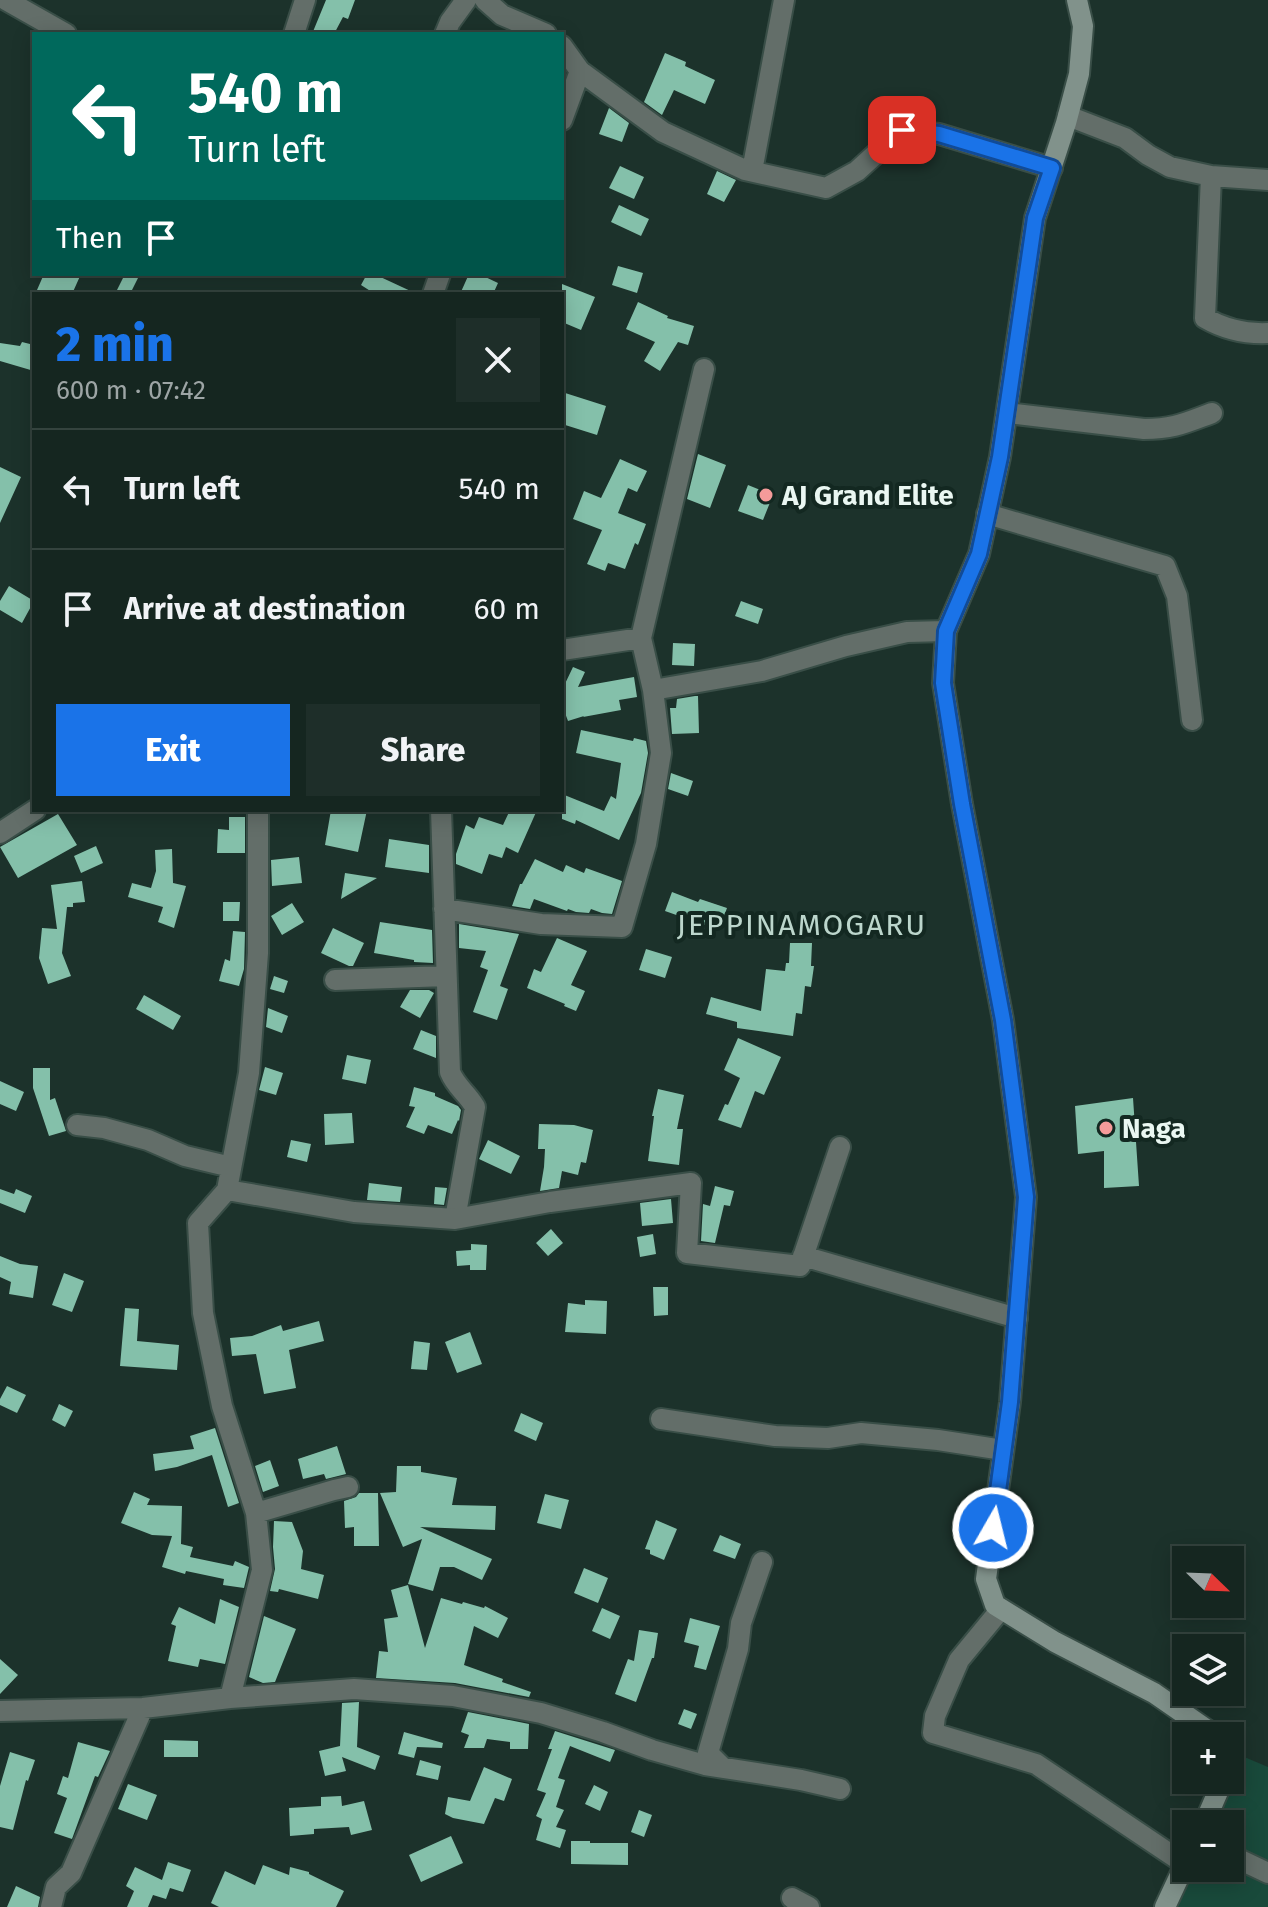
<!DOCTYPE html>
<meta charset="utf-8">
<style>
:root{--surface:#152620;--page:#1e2e29;--text:#f1f3f6;--muted:#9da5a5;--line:#34433e;--accent:#1a73e8}
body{margin:0;font-family:"Fira Sans",sans-serif;background:var(--page);color:var(--text);height:100vh;display:flex;flex-direction:column;font-size:30px;white-space:nowrap}
*{box-sizing:border-box;margin:0}
p{font-size:26px;color:var(--muted)}
.icon{flex:none;width:44px;height:44px;fill:none;stroke:currentColor;stroke-width:2;stroke-linecap:round;stroke-linejoin:round}
.map{position:relative;flex:1;overflow:hidden}
.side{position:absolute;left:32px;top:292px;width:532px;height:520px;display:flex;flex-direction:column;background:var(--surface);border-radius:0px;box-shadow:0 4px 20px #0003,0 0 0 2px var(--line)}
.side>*{flex:none}
.banner{position:absolute;left:32px;top:32px;width:532px;height:244px;border-radius:0px;box-shadow:0 4px 20px #0003,0 0 0 2px var(--line);background:#00695c;color:#fff;overflow:hidden}
.needle{width:52px;rotate:113deg}
.controls{position:absolute;left:1172px;top:1546px;display:grid;gap:16px}
.controls a{display:grid;place-items:center;width:72px;height:72px;border-radius:0px;background:var(--surface);box-shadow:0 4px 20px #0003,0 0 0 2px var(--line);font-size:40px}
.pin{position:absolute;display:grid;place-items:center;width:68px;height:68px;color:#fff;margin:-34px;border-radius:16px;box-shadow:0 4px 12px #0006}
.me{position:absolute;width:88px;margin:-44px;rotate:8deg;stroke-linejoin:round;filter:drop-shadow(0 0 6px #0008)}
.turn{display:flex;align-items:center;gap:28px;height:168px;padding:0 24px;font-size:36px}
.turn .icon{width:104px;height:104px;stroke-width:2.5}
.turn b{display:block;font-size:56px;line-height:68px}
.then{display:flex;align-items:center;height:76px;padding:0 24px;background:#0003;gap:16px;font-size:30px}
.round{display:grid;place-items:center;flex:none;width:84px;height:84px;border-radius:0px;background:var(--page)}
.head{display:flex;align-items:center;justify-content:space-between;height:136px;padding:0 24px}
h1{font-size:48px;font-weight:800;line-height:60px;color:var(--accent)}
.cta{display:flex;gap:16px;margin-top:auto;padding:16px 24px}
.cta a{flex:1;height:92px;border-radius:0px;background:var(--accent);color:#fff;font-size:32px;font-weight:800;line-height:92px;text-align:center}
.cta a+a{background:var(--page);color:var(--text)}
ul{padding:0;list-style:none}
li{display:flex;align-items:center;gap:24px;height:120px;padding:0 24px;border-top:2px solid var(--line)}
li div{flex:1}
li b{display:block;font-size:30px}
li em{font-style:normal}
.map>svg:first-child{display:block}
.green{fill:#194a3b}
.building{fill:#84c0aa}
.lines{fill:none;stroke-linecap:round;stroke-linejoin:round}
.street-casing{stroke:#394e47;stroke-width:24}
.secondary-casing{stroke:#394e47;stroke-width:24}
.street{stroke:#636e69;stroke-width:20}
.secondary{stroke:#81928b;stroke-width:20}
.route-casing{stroke:#114b97;stroke-width:20}
.route{stroke:#1a73e8;stroke-width:14}
.poi-dot{fill:#f59b9a;stroke:#132821;stroke-width:3}
.labels{text-anchor:middle;stroke-width:8;stroke-linejoin:round;paint-order:stroke}
.poi-label{font-size:28px;font-weight:bold;fill:#eaf7f2;stroke:#132821;text-anchor:start}
.neighbourhood-label{font-size:30px;letter-spacing:2px;fill:#bcd6cc;stroke:#132821}
</style>
<div class="map">
<svg width="1268" height="1907" viewBox="0 0 1268 1907">
<rect width="100%" height="100%" fill="#1c322b"/>
<!-- green -->
<path class="green" d="M1242,1756L1268,1767V1907H1178L1195,1868H1230V1824H1213Z"/>
<!-- building -->
<path class="building" d="M326,0H355L348,19L343,17L334,34H312Z
M665,53L686,62L685,66L715,80L705,104L674,90L662,115L644,102Z
M609,108L629,123L622,142L599,134Z
M620,166L644,177L634,199L609,188Z
M717,171L736,180L724,202L707,194Z
M619,205L649,219L641,236L611,222Z
M618,266L643,273L637,293L612,285Z
M44,274H81L72,294H46L37,290Z
M125,274H140L130,294H124L117,290Z
M367,274H374L417,294H375L361,285Z
M469,274H479L498,283L493,294H460Z
M562,284L595,297L581,330L562,322Z
M638,302L668,316L667,318L694,326L688,345L678,342L660,371L644,361L655,342L626,329Z
M22,342L34,345V371L0,361V343L20,346Z
M562,392L606,406L597,435L562,424Z
M698,454L726,465L710,508L687,499Z
M620,459L647,471L637,492L628,488L618,513L646,524L638,545L635,543L625,569L608,563L605,571L587,564L602,530L573,519L584,491L601,498Z
M0,467L21,477L0,523Z
M748,485L773,495L763,520L738,511Z
M9,586L34,601L22,623L0,610V601Z
M741,601L763,609L758,624L735,616Z
M673,643L695,644L694,666L672,665Z
M573,667L585,672L578,687L634,677L637,697L619,700L621,710L583,717L584,716L568,721L565,713L562,720V690Z
M695,696H698L699,733L672,734L670,708H676L677,699Z
M581,730L633,741L634,738L646,741L648,753L641,793L619,840L576,820L575,824L562,819V794L604,811L611,796L616,799L621,763L576,753Z
M671,773L693,781L688,796L668,789Z
M331,810H367L358,852L325,845Z
M510,810H537L518,853L506,847L502,858L489,854L482,874L456,864V854L466,825L474,829L479,817L503,825Z
M58,814L77,845L18,878L0,847Z
M229,817H245V853H217L218,829L229,830Z
M389,839L429,845V873L385,867Z
M96,846L103,863L81,873L74,856Z
M172,849L173,883L186,886L174,928L158,922L163,907L128,897L132,883L151,888L156,871L155,850Z
M299,857L302,883L272,886L271,860Z
M535,859L563,872L566,865L584,873L586,868L622,881L612,914L602,913L591,909L589,913L576,912L568,909L567,911L534,899L530,909L512,906L520,884H522Z
M345,873L377,878L341,899Z
M82,881L85,902L73,903V907H67L62,953L71,976L48,984L39,958L42,928L57,929L51,885Z
M672,892L698,902L700,899L727,908L719,930L665,911Z
M223,902H240L239,921H223Z
M292,903L304,922L282,935L271,916Z
M380,922L432,930L433,963L414,962V960L374,953Z
M459,924L519,934L500,986L508,989L497,1020L473,1012L488,970L480,967L486,951L459,948Z
M333,928L364,943L353,966H349L321,953Z
M233,931L245,932L244,969L239,986L219,981L225,959L230,961Z
M557,938L587,951L571,985L585,991L576,1011L564,1006L565,1004L527,988L534,969L541,972Z
M790,943H812L811,966H814L811,987L805,986L802,1014L796,1013L793,1036L737,1028V1022L706,1014L711,997L761,1011L766,969L785,971L786,963H789Z
M646,949L672,957L665,978L639,970Z
M274,976L288,981L284,993L270,989Z
M410,990H429L434,993L420,1018L400,1007Z
M144,995L181,1016L173,1030L136,1009Z
M268,1008L288,1016L282,1033L266,1027Z
M421,1030L436,1036V1058L413,1049Z
M738,1038L781,1057L764,1095L755,1091L741,1128L718,1120L725,1104L728,1105L740,1078L724,1070Z
M347,1055L371,1060L366,1084L342,1079Z
M265,1067L283,1073L276,1095L259,1090Z
M33,1068H50V1100L55,1098L66,1131L49,1136L33,1088Z
M0,1081L24,1092L16,1111L0,1104Z
M414,1087L435,1093V1096L458,1106L461,1110L459,1121L458,1120L452,1134L428,1125L424,1134L406,1127L415,1107L409,1106Z
M658,1089L684,1095L677,1129H683L679,1165L648,1161L654,1116H652Z
M1133,1098L1139,1186L1104,1188V1151L1078,1154L1075,1106Z
M352,1113L354,1143L325,1145L324,1114Z
M539,1124L574,1125L593,1130L586,1163L581,1162L578,1175L562,1171L559,1188L540,1191L544,1167L545,1149H538Z
M291,1140L311,1144L307,1162L287,1157Z
M488,1140L520,1156L511,1174L479,1159Z
M369,1183L402,1187L400,1202L367,1200Z
M715,1186L734,1191L730,1206L724,1205L715,1243L701,1241L703,1204L710,1206Z
M435,1187L447,1188L444,1205L434,1204Z
M0,1189L14,1194L16,1189L32,1196L25,1213L0,1203Z
M671,1199L673,1223L642,1226L640,1203Z
M551,1229L563,1243L548,1256L536,1243Z
M653,1234L656,1254L640,1257L637,1237Z
M471,1244L487,1245L486,1270H470V1265L457,1266L456,1251L471,1250Z
M0,1256L20,1264L38,1266L33,1298L9,1294L11,1282L0,1277Z
M64,1273L84,1281L72,1312L52,1305Z
M653,1287H668V1315L654,1316Z
M585,1300L607,1301L606,1334L565,1332L568,1303L585,1305Z
M125,1308L139,1309L137,1341L179,1345L177,1370L120,1366Z
M319,1321L324,1341L289,1350L296,1388L264,1394L256,1354L232,1356L230,1338L252,1336L281,1325L283,1331Z
M470,1332L482,1364L457,1373L445,1342Z
M414,1341L430,1343L427,1370L411,1369Z
M7,1386L26,1395L17,1413L0,1405V1399Z
M59,1404L73,1411L65,1427L52,1420Z
M521,1413L543,1423L536,1441L514,1431Z
M215,1428L239,1503L228,1507L212,1455L177,1467L155,1471L153,1454L194,1449L190,1436Z
M337,1446L346,1474L326,1479L324,1474L303,1479L298,1459Z
M270,1460L279,1486L263,1492L255,1466Z
M397,1466H421V1472L457,1478L452,1505L496,1506L495,1530L420,1527L492,1559L482,1580L454,1567H440L433,1591L408,1584L422,1539L403,1547L380,1493L396,1492Z
M134,1492L150,1499L147,1505L182,1506L181,1544L193,1547L190,1557L233,1566L235,1561L249,1567L244,1588L223,1585L224,1579L186,1571L185,1574L162,1567L172,1536L152,1535L121,1523Z
M359,1493H378L379,1546H354V1527L345,1528L344,1501L356,1497Z
M545,1494L569,1500L561,1529L537,1523Z
M656,1520L677,1529L664,1560L650,1554V1550L645,1549Z
M274,1521L292,1522L303,1551L301,1569L324,1575L318,1599L279,1589L278,1592L270,1591L275,1569L273,1547Z
M720,1535L741,1544L735,1559L713,1551Z
M584,1568L608,1578L598,1603L574,1593Z
M408,1585L425,1648L441,1598L462,1604L463,1602L484,1608L485,1606L508,1618L498,1638L474,1626L464,1665L503,1679L502,1682L531,1692L529,1697L455,1683L376,1678L379,1651L388,1652L384,1619L398,1617L391,1590Z
M220,1599L239,1607L225,1664L200,1659L198,1667L168,1661L176,1626L171,1624L179,1607L215,1624Z
M602,1608L620,1616L610,1639L592,1631Z
M264,1616L296,1629L275,1682L263,1683L249,1677Z
M690,1618L720,1626L706,1670L694,1667L699,1646L684,1642Z
M639,1630L658,1633L654,1658H652L636,1702L615,1694L628,1659L634,1661Z
M0,1659L18,1675L0,1694Z
M359,1702L357,1747L380,1756L375,1770L342,1757L346,1771L325,1776L319,1751L340,1746L342,1703Z
M684,1709L697,1714L691,1729L678,1724Z
M468,1712L529,1724L528,1749H510V1742L487,1739L484,1748H464L469,1735L461,1732Z
M555,1731L615,1750L610,1762L570,1746L558,1778L565,1780L556,1807L564,1810L556,1827L566,1830L560,1848L536,1840L542,1819L536,1816L546,1793L537,1790L552,1749H548Z
M404,1732L443,1743L442,1748L417,1747L414,1758L398,1754Z
M164,1740L198,1741V1757H164Z
M78,1742L110,1751L98,1777L95,1776L72,1839L54,1833L67,1798L57,1794L63,1776L68,1778Z
M10,1752L35,1760L28,1781L26,1780L13,1830L0,1827V1786Z
M420,1760L441,1766L438,1780L416,1775Z
M484,1767L512,1779L504,1801L495,1798L484,1824L453,1818L445,1814L448,1797L470,1801Z
M128,1784L157,1795L147,1820L118,1809Z
M594,1785L608,1792L600,1811L585,1804Z
M341,1796L342,1806L364,1801L372,1830L351,1835L349,1827L314,1829V1834L290,1836L289,1808L321,1806V1797Z
M639,1810L652,1815L644,1837L631,1832Z
M451,1836L463,1863L421,1882L409,1855Z
M571,1841H590V1843H628V1865L571,1864Z
M168,1862L191,1870L183,1892L170,1888L166,1899L153,1895L148,1907H127L134,1891L126,1886L135,1867L162,1880Z
M263,1865L289,1875L290,1867L309,1872V1874L344,1891L336,1907H219L211,1903L225,1871L255,1885Z
M16,1886L40,1897L38,1907H7Z"/>
<g class="lines">
<defs>
<path id="street" d="M6,0L66,34
M485,0L502,15L546,34
M294,34L305,0
M445,34L450,22L466,0
M562,46L580,71L663,132L745,170L826,188L857,171L902,130L939,134L1052,168
M1068,116L1125,138L1148,155L1170,167L1211,176L1268,180
M562,120L580,71
M752,171L784,0
M1211,176L1205,318C1224,329 1246,334 1268,333
M433,294L440,274
M1007,413L1144,429C1174,429 1185,423 1212,413
M987,514L1165,566L1177,596L1192,720
M562,650L641,638
M653,690L762,671L846,646L907,632L946,631
M441,810L450,1072C456,1087 467,1093 475,1107L455,1219
M0,833L35,810
M444,909L541,924L622,927L646,844L661,753L653,690L641,638L704,369
M335,980L446,976
M77,1125L104,1128L148,1140L185,1156L231,1167
M227,1190L354,1212L455,1219L550,1202L691,1183L687,1253L800,1266L840,1147
M803,1256L1017,1318
M661,1419L775,1436L828,1438L861,1433L938,1440L1003,1450
M256,1513L334,1490L348,1487
M1001,1609L959,1660L935,1716L933,1733L1036,1764L1185,1864
M230,1698L262,1570L256,1513L222,1406L203,1313L198,1223L227,1190L249,1073L258,953V810
M0,1711L143,1708L230,1698L354,1689L453,1696L541,1713L603,1732L652,1750L705,1765L801,1780L840,1789
M723,1768L708,1753L738,1649L741,1623L762,1562
M1230,1855L1268,1873
M792,1898L809,1907
M51,1907L56,1887L71,1873L143,1708"/>
<path id="secondary" d="M1077,0L1083,26L1079,74L1066,123L1035,218L1000,457L979,554L946,631L943,683L962,804L1003,1020L1026,1197L1010,1402L986,1579L995,1605L1055,1642L1154,1693L1216,1736
M1230,1752L1233,1757L1230,1764
M1204,1824L1223,1780
M1165,1907L1186,1862"/>
</defs>
<!-- street casing -->
<use href="#street" class="street-casing"/>
<!-- secondary casing -->
<use href="#secondary" class="secondary-casing"/>
<!-- street -->
<use href="#street" class="street"/>
<!-- secondary -->
<use href="#secondary" class="secondary"/>
</g>
<g class="lines">
<defs>
<path id="route" d="M902,130L939,134L1052,168L1035,218L1000,457L979,554L946,631L943,683L962,804L1003,1020L1026,1197L1010,1402L993,1528"/>
</defs>
<!-- route casing -->
<use href="#route" class="route-casing"/>
<!-- route -->
<use href="#route" class="route"/>
</g>
<!-- markers -->
<g class="poi-dot">
<circle cx="766" cy="495" r="8"/>
<circle cx="1106" cy="1128" r="8"/>
</g>
<g class="labels">
<!-- poi labels -->
<g class="poi-label">
<text x="782" y="505">AJ Grand Elite</text>
<text x="1122" y="1138">Naga</text>
</g>
<!-- neighbourhood labels -->
<g class="neighbourhood-label">
<text x="802" y="935">JEPPINAMOGARU</text>
</g>
</g>
</svg>
<div class="controls">
<a><svg class="needle" viewBox="-14 -14 28 28"><path d="M0-13l5 13h-10z" fill="#e53935"/><path d="M0 13l5-13h-10z" fill="#9da5a5"/></svg></a>
<a><svg class="icon" aria-label="layers" viewBox="0 0 24 24"><path d="M12 4l9 5-9 5-9-5zM3 14l9 5 9-5"/></svg></a>
<a>+</a>
<a>−</a>
</div>
<div class="pin" style="left:902px;top:130px;background:#d93025"><svg class="icon" aria-label="arrive" viewBox="0 0 24 24"><path d="M6 21V4h12l-3 4 3 4H6"/></svg></div>
<svg class="me" style="left:993px;top:1528px" viewBox="-20 -20 40 40"><circle r="17" fill="#1a73e8" stroke="#fff" stroke-width="3"/><path d="M0-11L8 9 0 5-8 9z" fill="#fff"/></svg>
<div class="banner">
<div class="turn"><svg class="icon" aria-label="left" viewBox="0 0 24 24"><path d="M17 20v-9H6M10 6l-5 5 5 5"/></svg><div><b>540 m</b>Turn left</div></div>
<div class="then">Then<svg class="icon" aria-label="arrive" viewBox="0 0 24 24"><path d="M6 21V4h12l-3 4 3 4H6"/></svg></div>
</div>
<section class="side">
<div class="head"><div><h1>2 min</h1><p>600 m · 07:42</p></div><a class="round"><svg class="icon" aria-label="close" viewBox="0 0 24 24"><path d="M6 6l12 12M18 6L6 18"/></svg></a></div>
<ul>
<li><svg class="icon" aria-label="left" viewBox="0 0 24 24"><path d="M17 20v-9H6M10 6l-5 5 5 5"/></svg><div><b>Turn left</b></div><em>540 m</em></li>
<li><svg class="icon" aria-label="arrive" viewBox="0 0 24 24"><path d="M6 21V4h12l-3 4 3 4H6"/></svg><div><b>Arrive at destination</b></div><em>60 m</em></li>
</ul>
<div class="cta"><a>Exit</a><a>Share</a></div>
</section>
</div>
